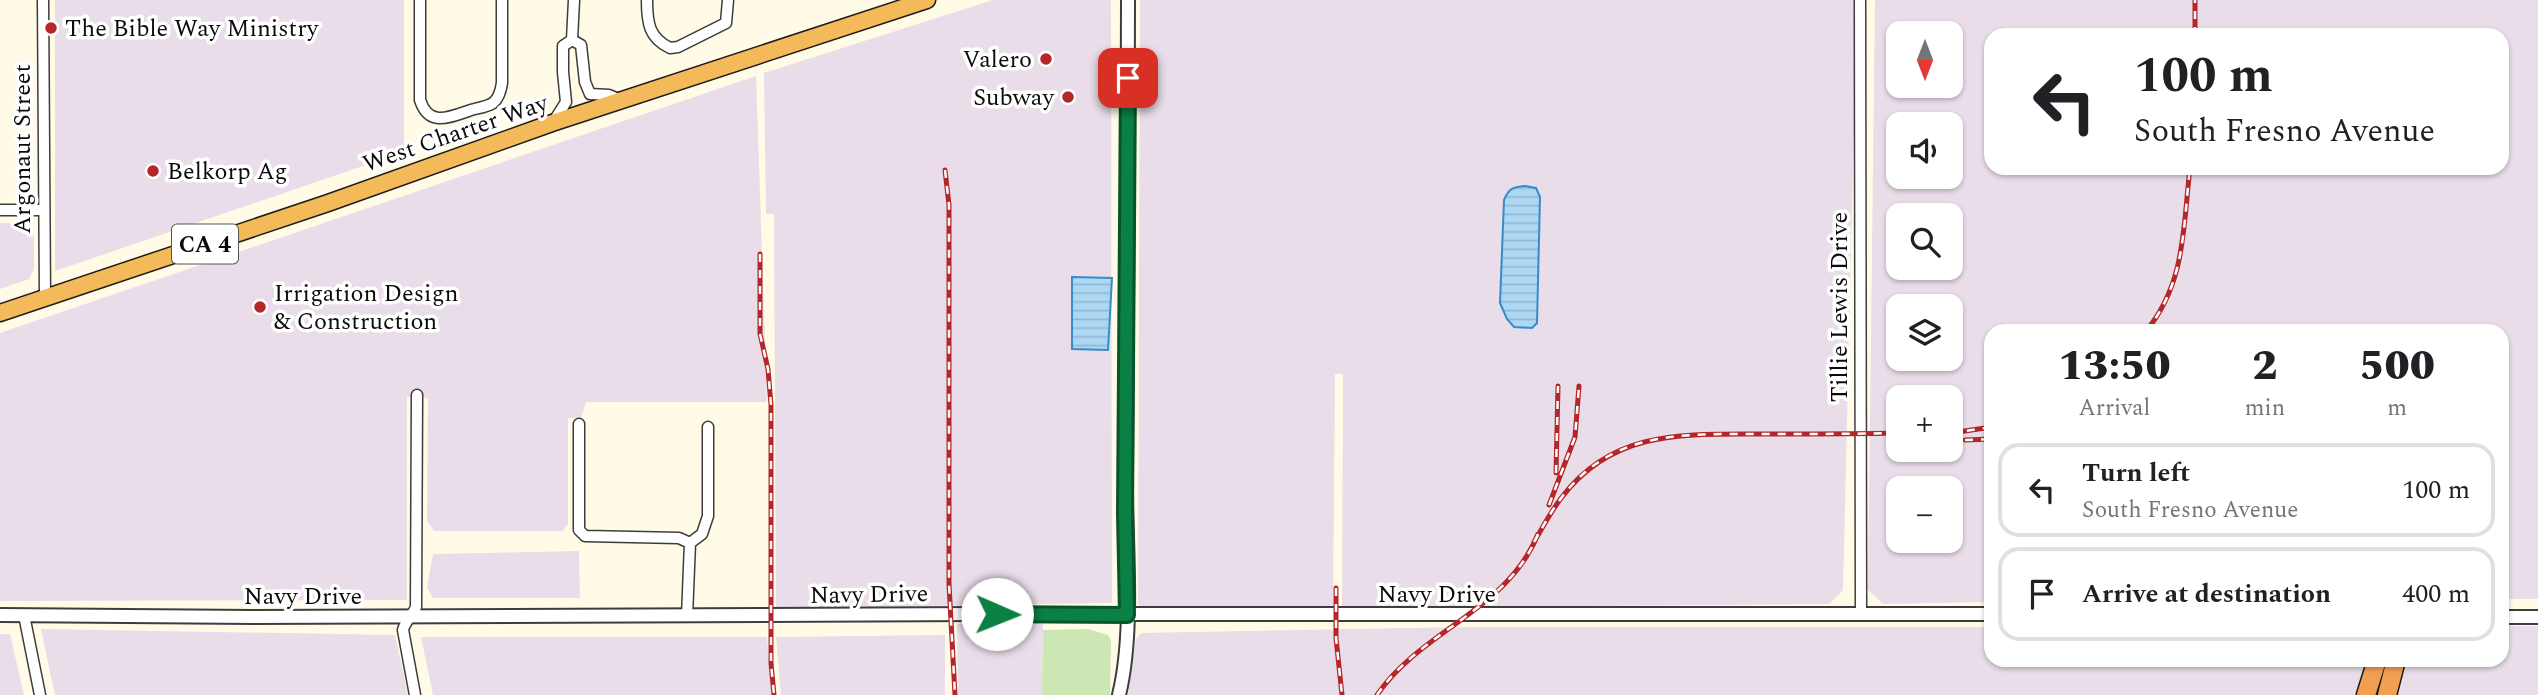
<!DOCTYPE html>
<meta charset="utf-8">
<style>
:root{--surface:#fff;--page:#f2f2f2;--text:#202124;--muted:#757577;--line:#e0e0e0}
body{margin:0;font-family:Spectral,serif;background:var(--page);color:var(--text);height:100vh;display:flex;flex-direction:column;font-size:26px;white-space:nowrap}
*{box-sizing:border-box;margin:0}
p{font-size:23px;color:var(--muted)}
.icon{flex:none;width:38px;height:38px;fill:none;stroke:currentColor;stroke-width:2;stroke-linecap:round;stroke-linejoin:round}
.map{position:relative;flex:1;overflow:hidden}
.drawer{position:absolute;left:1984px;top:324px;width:525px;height:343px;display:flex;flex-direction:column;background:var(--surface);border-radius:21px;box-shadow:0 2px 5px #0004}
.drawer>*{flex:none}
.hud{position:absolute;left:1984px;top:28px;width:525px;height:147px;border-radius:21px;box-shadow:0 2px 5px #0004;background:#fff;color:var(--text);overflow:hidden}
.needle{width:46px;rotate:180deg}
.tools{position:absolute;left:1886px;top:21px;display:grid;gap:14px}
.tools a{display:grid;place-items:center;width:77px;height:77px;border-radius:14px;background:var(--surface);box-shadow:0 2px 5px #0004;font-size:35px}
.pin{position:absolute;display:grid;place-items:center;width:60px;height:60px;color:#fff;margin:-30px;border-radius:14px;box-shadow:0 4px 10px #0006}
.me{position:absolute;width:77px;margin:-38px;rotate:91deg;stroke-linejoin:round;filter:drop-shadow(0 0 5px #0008)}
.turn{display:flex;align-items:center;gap:24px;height:147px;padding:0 35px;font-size:32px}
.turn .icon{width:91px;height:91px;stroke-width:2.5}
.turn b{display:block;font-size:49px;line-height:60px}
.eta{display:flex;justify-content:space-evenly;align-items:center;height:119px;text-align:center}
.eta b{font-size:42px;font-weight:800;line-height:49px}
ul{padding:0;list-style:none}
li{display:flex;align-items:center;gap:21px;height:94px;margin:0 14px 10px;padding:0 21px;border:4px solid var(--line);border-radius:21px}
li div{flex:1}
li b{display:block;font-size:26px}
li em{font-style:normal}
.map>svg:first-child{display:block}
.industrial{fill:#e8dde9;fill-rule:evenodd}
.grass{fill:#cce7b3}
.water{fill:url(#water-rules);stroke:#368bc9;stroke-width:2}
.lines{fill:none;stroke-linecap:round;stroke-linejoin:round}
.minor-casing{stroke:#3d3d3d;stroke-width:13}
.tertiary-casing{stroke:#3d3d3d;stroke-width:16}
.trunk-casing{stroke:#1b1b1b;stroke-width:19}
.motorway-casing{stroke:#1b1b1b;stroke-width:21}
.minor{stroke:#fff;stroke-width:10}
.tertiary{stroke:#fff;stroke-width:12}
.trunk{stroke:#f4ba59;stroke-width:16}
.motorway{stroke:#f19f52;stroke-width:18}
.rail-casing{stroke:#b52629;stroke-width:5}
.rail{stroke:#fff;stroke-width:2.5;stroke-dasharray:8;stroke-linecap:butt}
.route-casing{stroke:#07532c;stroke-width:18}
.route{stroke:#0b8043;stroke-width:12}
.poi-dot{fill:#b52629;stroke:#fff;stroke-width:2.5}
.labels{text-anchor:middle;stroke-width:7;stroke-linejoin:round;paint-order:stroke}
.shield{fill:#fff;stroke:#545454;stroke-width:2}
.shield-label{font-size:23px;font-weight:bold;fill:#0a0a0a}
.poi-label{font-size:24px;fill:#0a0a0a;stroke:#fff;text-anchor:start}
.street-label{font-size:24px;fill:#0a0a0a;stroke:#fff}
</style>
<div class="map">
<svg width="2538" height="695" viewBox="0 0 2538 695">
<defs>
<pattern id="water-rules" width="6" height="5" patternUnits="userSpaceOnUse" patternTransform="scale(1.75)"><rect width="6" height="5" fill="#add8f4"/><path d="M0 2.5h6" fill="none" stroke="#94b8d0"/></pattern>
</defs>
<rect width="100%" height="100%" fill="#fffbe7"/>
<!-- industrial -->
<path class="industrial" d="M55,0H404V152L55,271Z
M993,0H1111L1112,603L776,608L774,214H766L764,73Z
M1140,0H1857L1843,590L1829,604L1342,608L1343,374H1335L1333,608L1143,609L1138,604Z
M1875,0H2538V599H2503L2502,331H1992L1991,602L1883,604L1868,590ZM1951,33V86H1899V33ZM2502,35V168H1992V35ZM1951,124V177H1899V124ZM1951,215V268H1899V215ZM1951,306V359H1899V306ZM1951,397V450H1899V397ZM1899,488H1951V541H1899Z
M756,76L767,402H586L581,418H568V524L563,531H434L427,521L428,398L407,397V600L0,601V333Z
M0,223H28L34,229V269L29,279L0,289Z
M579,551L580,598H433L427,587L433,554Z
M1043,623L1042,695H958L957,624Z
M2503,626H2538V695H1128L1136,639L1141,633L1465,627H1991L1992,660H2502Z
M41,629L395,635L408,695H55Z
M0,634H10L24,695H0Z
M945,635V695H781L776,637Z
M421,637H767L772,695H433Z"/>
<!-- grass -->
<path class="grass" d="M1088,629L1108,635L1111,641L1110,695H1042L1043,630Z"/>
<!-- water -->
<path class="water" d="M1525,186L1536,188L1540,197L1537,323L1532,328L1514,327L1507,319L1500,303L1504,200C1509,188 1513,187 1525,186Z
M1072,277L1112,278L1108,350L1072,349Z"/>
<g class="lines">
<defs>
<path id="minor" d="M43,0L45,298
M420,0V100C429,128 450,117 471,110C478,108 487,107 493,103C499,98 501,90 502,83V0
M647,0C647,23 649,38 670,48L678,47L726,23L728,0
M1860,0L1861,614
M572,40L581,45L585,82L590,94L609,95L621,100
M554,121L566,102L563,72V46L572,40L574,0
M0,210H43
M579,424V530L585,536L679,538L690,543
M690,543L702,534L708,516V427
M24,615L40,695
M687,616L690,543
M415,695L403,630C405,621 413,615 416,607L417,395"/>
<path id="tertiary" d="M0,615L254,617L979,614H1992
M2502,617H2538
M1119,695C1135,629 1125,541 1126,473C1127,315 1128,158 1128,0"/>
<path id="trunk" d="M0,313L328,203L552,123L927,0"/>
<path id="motorway" d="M2366,695L2377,660
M2387,695L2396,660"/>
</defs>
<!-- minor casing -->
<use href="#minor" class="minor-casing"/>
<!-- tertiary casing -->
<use href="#tertiary" class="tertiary-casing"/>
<!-- trunk casing -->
<use href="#trunk" class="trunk-casing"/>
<!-- motorway casing -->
<use href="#motorway" class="motorway-casing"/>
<!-- minor -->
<use href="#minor" class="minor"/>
<!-- tertiary -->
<use href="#tertiary" class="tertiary"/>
<!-- trunk -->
<use href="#trunk" class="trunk"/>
<!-- motorway -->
<use href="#motorway" class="motorway"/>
<defs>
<path id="rail" d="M2195,35V0
M945,170L949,205V584L955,695
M760,254V334L768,369L771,405V663L774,695
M2146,331C2186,283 2183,226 2190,168
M1951,433L1992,427
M1965,440L1992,439
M1556,473L1558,386
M1549,505L1575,437L1579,386
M1534,542C1543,527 1551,511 1562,497C1612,431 1681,434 1755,434C1803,434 1851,434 1899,433
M1336,588V638L1342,695
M1377,695C1421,630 1507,611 1538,534"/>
</defs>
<!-- rail casing -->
<use href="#rail" class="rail-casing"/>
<!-- rail -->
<use href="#rail" class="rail"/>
</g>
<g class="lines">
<defs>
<path id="route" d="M997,614L1127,615L1125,513L1128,78"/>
</defs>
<!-- route casing -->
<use href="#route" class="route-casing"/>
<!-- route -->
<use href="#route" class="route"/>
</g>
<!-- markers -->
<g class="poi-dot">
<circle cx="51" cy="28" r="7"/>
<circle cx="1046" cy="59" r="7"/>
<circle cx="1068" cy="97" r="7"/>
<circle cx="153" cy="171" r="7"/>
<circle cx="260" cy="307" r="7"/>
</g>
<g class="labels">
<!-- shield labels -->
<rect class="shield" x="172" y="224.5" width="66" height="39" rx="5"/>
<g class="shield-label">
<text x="205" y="252">CA 4</text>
</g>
<!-- poi labels -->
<g class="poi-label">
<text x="65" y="36">The Bible Way Ministry</text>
<text x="1032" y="67" text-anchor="end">Valero</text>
<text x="1054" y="105" text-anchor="end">Subway</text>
<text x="167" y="179">Belkorp Ag</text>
<text x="274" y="301">Irrigation Design<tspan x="274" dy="28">&amp; Construction</tspan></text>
</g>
<!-- street labels -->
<g class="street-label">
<text transform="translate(455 133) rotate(-19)" y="8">West Charter Way</text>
<text transform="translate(22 149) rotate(-90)" y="8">Argonaut Street</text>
<text transform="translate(1839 307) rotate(-90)" y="8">Tillie Lewis Drive</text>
<text transform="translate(869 594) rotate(-1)" y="8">Navy Drive</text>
<text x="1437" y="602">Navy Drive</text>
<text x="303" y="604">Navy Drive</text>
</g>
</g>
</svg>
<div class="tools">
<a><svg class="needle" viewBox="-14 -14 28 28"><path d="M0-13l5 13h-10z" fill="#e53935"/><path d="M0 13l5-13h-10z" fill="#757577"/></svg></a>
<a><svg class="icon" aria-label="sound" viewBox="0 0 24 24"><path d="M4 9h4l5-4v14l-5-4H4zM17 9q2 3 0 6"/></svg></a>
<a><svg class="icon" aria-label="search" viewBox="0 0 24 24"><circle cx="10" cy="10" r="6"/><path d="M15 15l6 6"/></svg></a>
<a><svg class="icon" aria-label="layers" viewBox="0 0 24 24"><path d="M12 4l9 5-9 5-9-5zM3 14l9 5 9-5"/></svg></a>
<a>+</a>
<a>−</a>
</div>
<div class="pin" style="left:1128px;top:78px;background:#d93025"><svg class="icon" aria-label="arrive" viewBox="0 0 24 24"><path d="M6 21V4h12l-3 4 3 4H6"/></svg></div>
<svg class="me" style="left:997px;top:614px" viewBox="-20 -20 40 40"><circle r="19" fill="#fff"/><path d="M0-13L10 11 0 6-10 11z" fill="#0b8043"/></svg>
<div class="hud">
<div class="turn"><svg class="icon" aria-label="left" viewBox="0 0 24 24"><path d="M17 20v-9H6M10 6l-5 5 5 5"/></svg><div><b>100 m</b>South Fresno Avenue</div></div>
</div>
<section class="drawer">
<div class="eta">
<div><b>13:50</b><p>Arrival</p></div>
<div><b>2</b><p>min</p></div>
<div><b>500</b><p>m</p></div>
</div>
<ul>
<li><svg class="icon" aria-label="left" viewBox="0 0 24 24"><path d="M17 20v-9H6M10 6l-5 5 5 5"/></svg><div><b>Turn left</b><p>South Fresno Avenue</p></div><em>100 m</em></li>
<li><svg class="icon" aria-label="arrive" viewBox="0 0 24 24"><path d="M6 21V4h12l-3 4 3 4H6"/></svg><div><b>Arrive at destination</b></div><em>400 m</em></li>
</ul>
</section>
</div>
